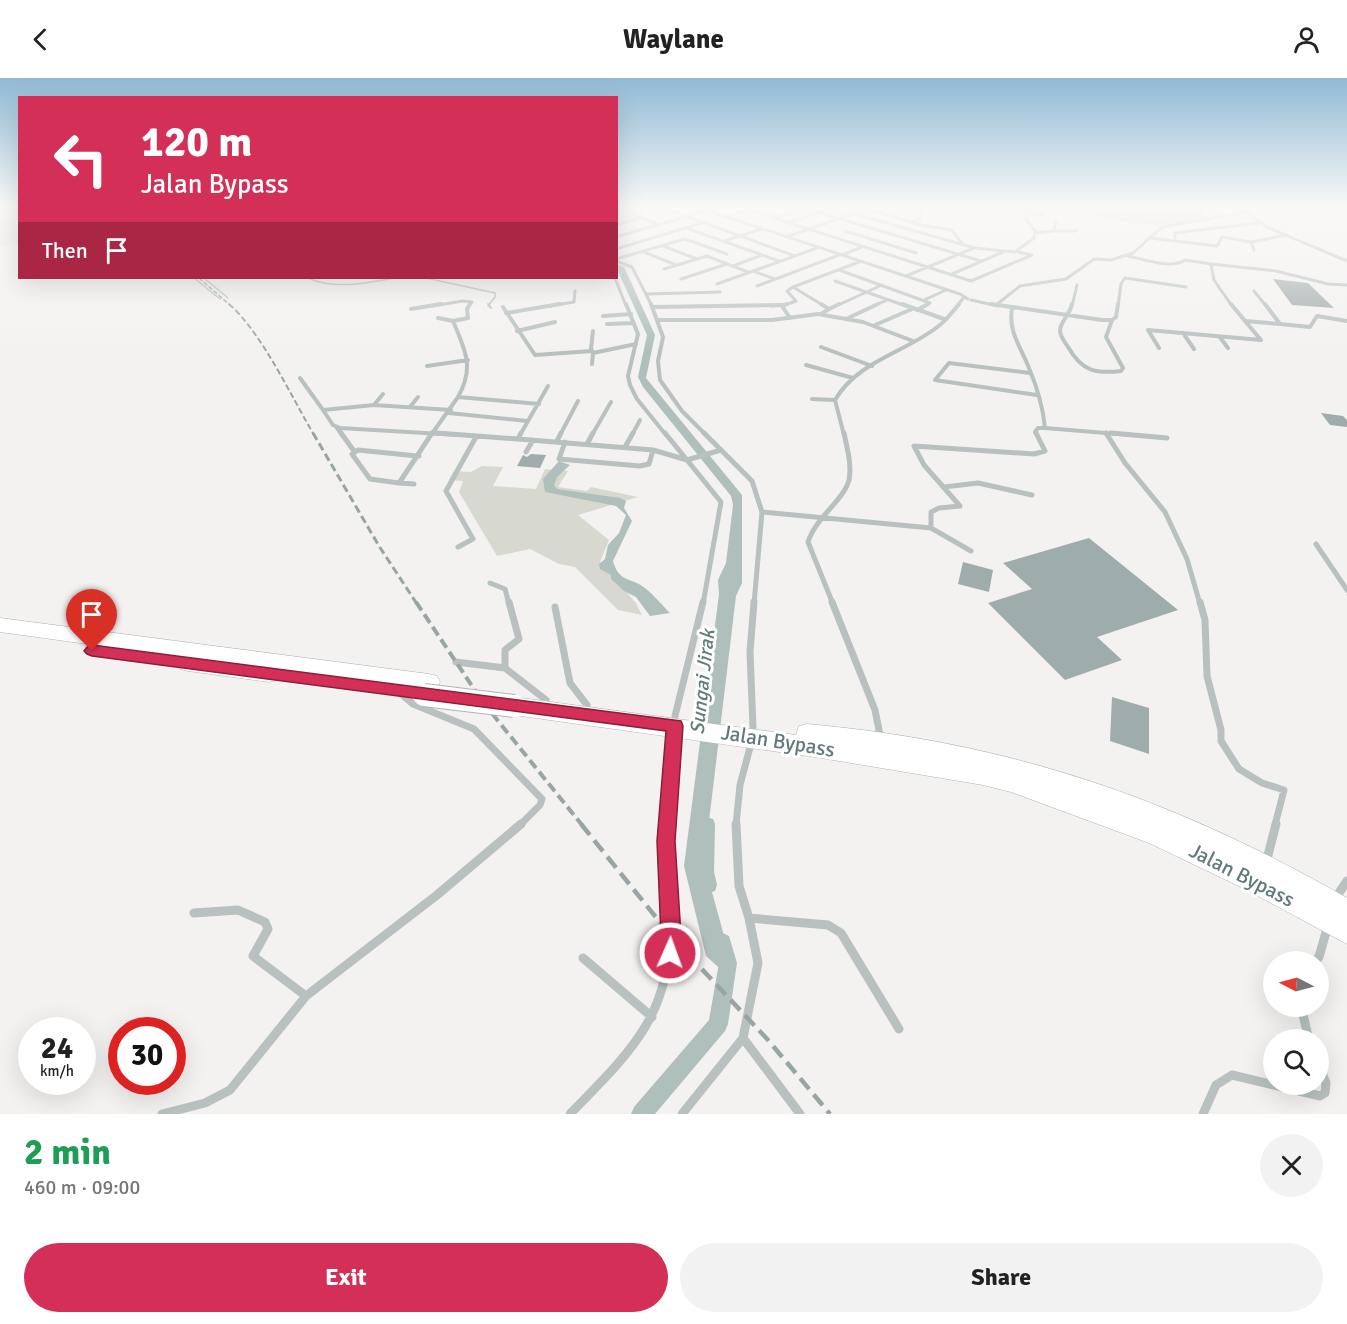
<!DOCTYPE html>
<meta charset="utf-8">
<style>
:root{--surface:#fff;--page:#f2f2f2;--text:#222;--muted:#767676;--accent:#d43057}
body{margin:0;font-family:Signika,sans-serif;background:var(--page);color:var(--text);height:100vh;display:flex;flex-direction:column;font-size:22px;white-space:nowrap}
*{box-sizing:border-box;margin:0}
p{font-size:20px;color:var(--muted)}
.icon{flex:none;width:33px;height:33px;fill:none;stroke:currentColor;stroke-width:2;stroke-linecap:round;stroke-linejoin:round}
.map{position:relative;height:1036px;overflow:hidden}
.sheet{display:flex;flex-direction:column;background:var(--surface);flex:1}
.sheet>*{flex:none}
.banner{position:absolute;left:18px;top:18px;width:600px;height:183px;border-radius:0px;box-shadow:0 6px 24px #0002;background:#d43057;color:#fff;overflow:hidden}
.needle{width:39px;rotate:276deg}
.fabs{position:absolute;left:1263px;top:873px;display:grid;gap:12px}
.fabs a{display:grid;place-items:center;width:66px;height:66px;border-radius:50%;background:var(--surface);box-shadow:0 6px 24px #0002;font-size:30px}
.speed{position:absolute;left:18px;top:939px;display:flex;gap:12px;font-size:30px;font-weight:700;text-align:center}
.speed>*{display:grid;place-content:center;width:78px;height:78px;border-radius:50%;background:var(--surface);box-shadow:0 6px 24px #0002;line-height:1}
.speed small{font-size:15px;font-weight:400}
.speed .limit{border:9px solid #d22;background:#fff;color:#111}
.pin{position:absolute;display:grid;place-items:center;width:51px;height:51px;color:#fff;margin:-62px -26px;border-radius:50% 50% 50% 0;rotate:-45deg;box-shadow:0 0 6px #0007}
.pin .icon{rotate:45deg}
.me{position:absolute;width:66px;margin:-33px;rotate:2deg;stroke-linejoin:round;filter:drop-shadow(0 0 4px #0008)}
.turn{display:flex;align-items:center;gap:21px;height:126px;padding:0 24px;font-size:27px}
.turn .icon{width:78px;height:78px;stroke-width:2.5}
.turn b{display:block;font-size:42px;line-height:51px}
.then{display:flex;align-items:center;height:57px;padding:0 24px;background:#0003;gap:12px;font-size:22px}
.round{display:grid;place-items:center;flex:none;width:63px;height:63px;border-radius:32px;background:var(--page)}
.headline{display:flex;align-items:center;justify-content:space-between;height:102px;padding:0 24px}
h1{font-size:36px;font-weight:700;line-height:45px;color:#1e9e55}
.action{display:flex;gap:12px;margin-top:auto;padding:12px 24px}
.action a{flex:1;height:69px;border-radius:36px;background:var(--accent);color:#fff;font-size:24px;font-weight:700;line-height:69px;text-align:center}
.action a+a{background:var(--page);color:var(--text)}
header{display:flex;justify-content:space-between;align-items:center;height:78px;padding:0 24px;background:var(--surface);font-size:27px;font-weight:700}
.map>svg:first-child{display:block}
.built{fill:#e1e2e0}
.green{fill:#d7d8cf}
.water{fill:#afc0bc}
.lines{fill:none;stroke-linecap:round;stroke-linejoin:round}
.stream-far1{stroke:#afc0bc;stroke-width:1.5}
.stream{stroke:#afc0bc;stroke-width:2}
.canal{fill:#afc0bc;fill-rule:evenodd}
.building{fill:#9eacab}
.highway-casing{stroke:#acb4b3;stroke-width:1}
.street-far4{stroke:#b8c0c0;stroke-width:3}
.street-far3{stroke:#b8c0c0;stroke-width:4}
.street-far2{stroke:#b8c0c0;stroke-width:5}
.street-far1{stroke:#b8c0c0;stroke-width:7}
.street{stroke:#b8c0c0;stroke-width:9}
.highway{fill:#fff;fill-rule:evenodd}
.rail-far4{stroke:#99a5a4;stroke-width:1.5;stroke-dasharray:4.5 2;stroke-linecap:butt}
.rail-far3{stroke:#99a5a4;stroke-width:2;stroke-dasharray:6 3;stroke-linecap:butt}
.rail-far2{stroke:#99a5a4;stroke-width:3;stroke-dasharray:8 4;stroke-linecap:butt}
.rail-far1{stroke:#99a5a4;stroke-width:4;stroke-dasharray:10 5;stroke-linecap:butt}
.rail{stroke:#99a5a4;stroke-width:4.5;stroke-dasharray:14 7;stroke-linecap:butt}
.highway-bridge-casing{stroke:#acb4b3;stroke-width:24;stroke-linecap:butt}
.highway-bridge{stroke:#fff;stroke-width:22}
.route{fill:#d43057;stroke:#8a1f39;stroke-width:1.5}
.labels{text-anchor:middle;stroke-width:6;stroke-linejoin:round;paint-order:stroke}
.water-label{font-size:20px;font-style:italic;fill:#617c77;stroke:#fff}
.near-street-label{font-size:21px;fill:#617a79;stroke:#fff}
</style>
<header><svg class="icon" aria-label="back" viewBox="0 0 24 24"><path d="M15 5l-7 7 7 7"/></svg>Waylane<svg class="icon" aria-label="person" viewBox="0 0 24 24"><circle cx="12" cy="8" r="4"/><path d="M4 21q1-7 8-7t8 7"/></svg></header>
<div class="map">
<svg width="1347" height="1036" viewBox="0 0 1347 1036">
<rect width="100%" height="100%" fill="#f4f2f0"/>
<!-- built -->
<path class="built" d="M19,128V165L0,168V130Z"/>
<!-- green -->
<path class="green" d="M1003,128H1244V132L1205,131L1202,143L1170,145L1164,148L1115,142L1057,130L1047,136Z
M482,388L503,389L493,408L536,411L545,391L568,393L558,409L587,413L591,409L638,419L578,437L609,462L600,484L636,525L642,537L618,532L575,489L559,486L530,471L497,478L459,414L463,403L449,402L454,393L471,394Z"/>
<!-- water -->
<path class="water" d="M616,186L624,189L655,257L646,300L742,417V505L736,518L704,785L726,865L727,897L706,878L684,788L719,516L718,502L726,485L733,427L731,418L643,309L638,299L647,257L617,191Z
M559,383L570,387L557,399L554,407L557,411L620,420L626,423L624,430L632,443L613,483C619,505 631,499 645,510C654,517 662,527 670,535L650,538L636,519L624,513L611,501V497L600,491L599,486L605,481L608,467L619,455L626,437L616,428L545,414L543,401Z"/>
<g class="lines">
<!-- stream-far1 -->
<path class="stream-far1" d="M194,200L220,221
M204,200L228,220
M308,200C334,212 367,205 394,200
M426,200L495,215V219L488,228"/>
<!-- stream -->
<path class="stream" d="M488,226L491,230"/>
<!-- canal -->
<path class="canal" d="M707,739L713,741L715,746L714,794L717,807L715,813L709,815L703,813L698,794L699,746L701,741Z
M723,855L729,858L737,885L728,946L725,953L655,1036H631L634,1029L709,942L719,885L714,864L717,858Z"/>
</g>
<!-- building -->
<path class="building" d="M1273,201L1308,205L1334,230L1292,227Z
M1321,335L1343,338L1347,342V349L1330,347Z
M531,376L546,377L540,390L517,388L523,377L527,379Z
M1089,460L1178,532L1097,559L1122,582L1065,602L988,525L1032,511L1003,485Z
M963,484L993,492L989,514L958,506Z
M1112,619L1149,630V676L1110,663Z"/>
<g class="lines">
<defs>
<path id="highway" d="M0,540L429,596L437,598L440,604L437,610L429,612L278,592L280,596L277,602L269,604L188,593L180,591L177,585L182,579L0,554Z
M514,619L796,657L799,648L807,646C1009,664 1172,720 1347,820V866L1245,811L1149,765L1011,714L983,707L815,679L514,637L506,634L503,628L506,622Z"/>
</defs>
<!-- highway casing -->
<use href="#highway" class="highway-casing"/>
<!-- street-far4 -->
<path class="street-far4" d="M625,128L628,134L657,146
M658,128L795,178
M694,128L960,216L968,221
M843,128L859,133
M958,128L961,133
M1001,128L1044,137
M1248,128L1246,134L1269,150L1347,183
M804,130L981,183
M867,131L921,147L952,152L963,167
M749,132L971,203L1032,177L1018,174
M855,136L975,170L1015,174L1034,160L1035,153L1026,141V133
M725,139L762,128
M772,140L805,130
M912,144L920,141L921,133L928,129
M787,145L838,128
M616,147L641,140
M686,150L779,183
M845,153L916,175
M1054,153H1076
M1035,155L1054,153L1056,142
M616,159L705,133
M786,159L876,128
M1150,160L1175,163V155L1258,145
M724,163L762,151
M1175,163L1217,168L1222,159L1251,164
M663,168L697,181
M616,171L702,145
M1254,172L1251,164L1287,157
M644,174L676,187
M842,177L862,169
M1128,178C1144,181 1171,192 1185,182L1211,186
M616,181L685,161L727,176
M616,183L632,189L652,228
M733,188L762,177
M664,191L707,178L748,194
M839,192L930,225L925,228
M753,193L775,201
M952,196L1003,174
M906,198L974,170
M615,200L626,228
M681,201L727,186
M835,203L906,228
M717,206L817,170
M757,208L839,177
M1254,213L1266,228
M647,216L720,214
M924,222L946,212
M971,222L998,228
M996,227L1020,208L1066,201L1094,181L1111,182L1133,175L1162,149L1246,134
M432,228L463,223L472,224L469,228
M550,228L574,224L575,213
M772,228L783,227
M782,228L796,223L787,213L793,209
M824,228L793,209L859,184
M836,228L882,207
M874,228L887,222
M957,228L964,219
M1072,228L1077,207
M1118,228L1121,206L1125,200L1186,209
M1232,228L1214,202L1211,186L1276,193L1328,206L1347,207"/>
<!-- street-far3 -->
<path class="street-far3" d="M470,226L467,231L468,240L453,243C465,272 475,289 458,319L539,326
M626,226L638,256L628,298L630,307L637,321L666,357
M651,226L663,259L658,283L660,302L682,333L706,357
M787,226L782,228L790,240
M902,226L944,241
M991,226L1102,242H1112L1116,239L1118,226
M1072,226C1070,236 1061,243 1060,252C1060,259 1065,264 1068,269C1082,293 1095,296 1121,293L1123,290L1106,259L1112,242
M1231,226L1245,243
M1265,226L1280,246L1310,249L1317,238L1347,243
M503,229L535,277L592,273
M652,229L783,227
M411,231L441,226
M829,231L839,226
M1012,231C1008,254 1021,269 1029,290C1037,309 1043,329 1045,350H1038L1035,354L1037,357
M917,232L928,226
M506,235L560,226
M821,236L829,231L821,226
M603,238L631,236
M438,240L453,243
M848,240L878,226
M658,242H772L818,236L863,244L913,263
M607,246L634,245
M875,247L912,231
M1148,252L1261,262L1245,243L1280,246
M1148,252L1159,270
M517,253L555,244
M593,253L591,271L593,275
M1183,255L1194,271
M1219,258L1228,270
M821,269L872,288
M592,286L593,275L636,266
M806,287L853,300
M427,288L468,282
M1030,295L949,285L935,302L1037,317
M300,300L323,332L374,327L451,332
M812,321L835,322
M374,327L383,316
M410,329L418,319
M323,332L333,347L340,350L459,357
M449,335L527,343
M337,350L342,357
M1045,350L1130,357
M1106,355L1107,357
M431,357L458,319
M520,357L548,308
M560,357L578,323
M592,357L611,324
M632,357L640,342
M844,357L835,322C857,284 903,275 936,250C945,244 952,235 959,226"/>
<!-- street-far2 -->
<path class="street-far2" d="M341,355L354,373
M437,355L518,361
M521,355L518,361L653,372L687,382L721,424L703,526
M665,355L687,382L721,372
M704,355L752,403L762,434L754,526
M1106,355L1125,385L1165,434L1187,481L1200,526
M1111,355L1167,360
M557,363L561,355
M565,364L559,381L640,388L649,386L653,372
M587,366L593,355
M625,369L633,355
M358,372L417,378L399,405L370,401L352,376Z
M526,374L533,362
M417,378H419
M417,378L432,355
M399,405L414,406
M944,409L978,405L1032,417
M762,434L931,450L971,473
M931,450V434L939,430L960,428L924,387L914,368L1034,376L1045,373L1036,355
M1316,466L1347,512
M458,469L473,461L446,413L476,359
M490,505L505,511L509,526
M833,526L808,464C816,439 844,422 849,402C852,387 847,370 844,355"/>
<!-- street-far1 -->
<path class="street-far1" d="M832,524L875,632L881,662
M1200,524L1205,542L1207,598L1221,652V663L1239,691L1262,705L1284,712L1275,747
M555,529L570,605L587,627
M456,584L505,590L546,622
M505,590V572L519,561L509,524
M398,613L413,626L474,651L542,721L540,727L520,747
M675,638L703,524
M753,649L750,574L754,524
M666,747L674,654
M736,747L740,707L752,662"/>
<!-- street -->
<path class="street" d="M1266,785L1276,746
M1335,821L1347,803
M194,835L238,832L265,844L268,851L253,878L306,918
M749,840L828,847L841,855L899,951
M583,880L652,939
M1314,884L1319,879L1328,847
M1301,928L1309,962
M743,960L800,1036
M162,1036L205,1025L230,1012L306,918L437,817L521,746
M570,1036C627,977 670,940 670,852C670,816 665,781 666,746
M682,1036L743,960L758,885L749,840L739,808L736,746
M1203,1036L1216,1007L1232,997L1320,1018L1325,1015L1326,1005L1318,985"/>
<!-- highway -->
<use href="#highway" class="highway"/>
<!-- rail-far4 -->
<path class="rail-far4" d="M199,200L231,228"/>
<!-- rail-far3 -->
<path class="rail-far3" d="M229,226C262,255 291,318 314,357"/>
<!-- rail-far2 -->
<path class="rail-far2" d="M313,355L379,468L417,526"/>
<!-- rail-far1 -->
<path class="rail-far1" d="M416,524L482,623L582,747"/>
<!-- rail -->
<path class="rail" d="M581,746L671,858L768,962L830,1036"/>
<defs>
<path id="highway-bridge" d="M424,617L514,628"/>
</defs>
<!-- highway-bridge casing -->
<use href="#highway-bridge" class="highway-bridge-casing"/>
<!-- highway-bridge -->
<use href="#highway-bridge" class="highway-bridge"/>
</g>
<!-- sky -->
<linearGradient id="sky" x2="0" y2="1"><stop stop-color="#91b9d6"/><stop offset="0.47" stop-color="#faf9f8"/><stop offset="1" stop-color="#faf9f8" stop-opacity="0"/></linearGradient>
<rect width="1347" height="274" fill="url(#sky)"/>
<!-- route -->
<path class="route" d="M92,567L681,643L683,648L675,763L681,858L677,882L670,885L663,882L660,875L661,858L657,763L666,653L92,578L87,576L84,573L87,569Z"/>
<g class="labels">
<!-- water labels -->
<g class="water-label">
<text transform="translate(702 604) rotate(-84)" y="7">Sungai Jirak</text>
</g>
<!-- near-street labels -->
<g class="near-street-label">
<text transform="translate(778 663) rotate(9)" y="7">Jalan Bypass</text>
<text transform="translate(1242 797) rotate(27)" y="7">Jalan Bypass</text>
</g>
</g>
</svg>
<div class="fabs">
<a><svg class="needle" viewBox="-14 -14 28 28"><path d="M0-13l5 13h-10z" fill="#e53935"/><path d="M0 13l5-13h-10z" fill="#767676"/></svg></a>
<a><svg class="icon" aria-label="search" viewBox="0 0 24 24"><circle cx="10" cy="10" r="6"/><path d="M15 15l6 6"/></svg></a>
</div>
<div class="speed"><div>24<small>km/h</small></div><div class="limit">30</div></div>
<div class="pin" style="left:92px;top:573px;background:#d93025"><svg class="icon" aria-label="arrive" viewBox="0 0 24 24"><path d="M6 21V4h12l-3 4 3 4H6"/></svg></div>
<svg class="me" style="left:670px;top:875px" viewBox="-20 -20 40 40"><circle r="17" fill="#d43057" stroke="#fff" stroke-width="3"/><path d="M0-11L8 9 0 5-8 9z" fill="#fff"/></svg>
<div class="banner">
<div class="turn"><svg class="icon" aria-label="left" viewBox="0 0 24 24"><path d="M17 20v-9H6M10 6l-5 5 5 5"/></svg><div><b>120 m</b>Jalan Bypass</div></div>
<div class="then">Then<svg class="icon" aria-label="arrive" viewBox="0 0 24 24"><path d="M6 21V4h12l-3 4 3 4H6"/></svg></div>
</div>
</div>
<section class="sheet">
<div class="headline"><div><h1>2 min</h1><p>460 m · 09:00</p></div><a class="round"><svg class="icon" aria-label="close" viewBox="0 0 24 24"><path d="M6 6l12 12M18 6L6 18"/></svg></a></div>
<div class="action"><a>Exit</a><a>Share</a></div>
</section>
